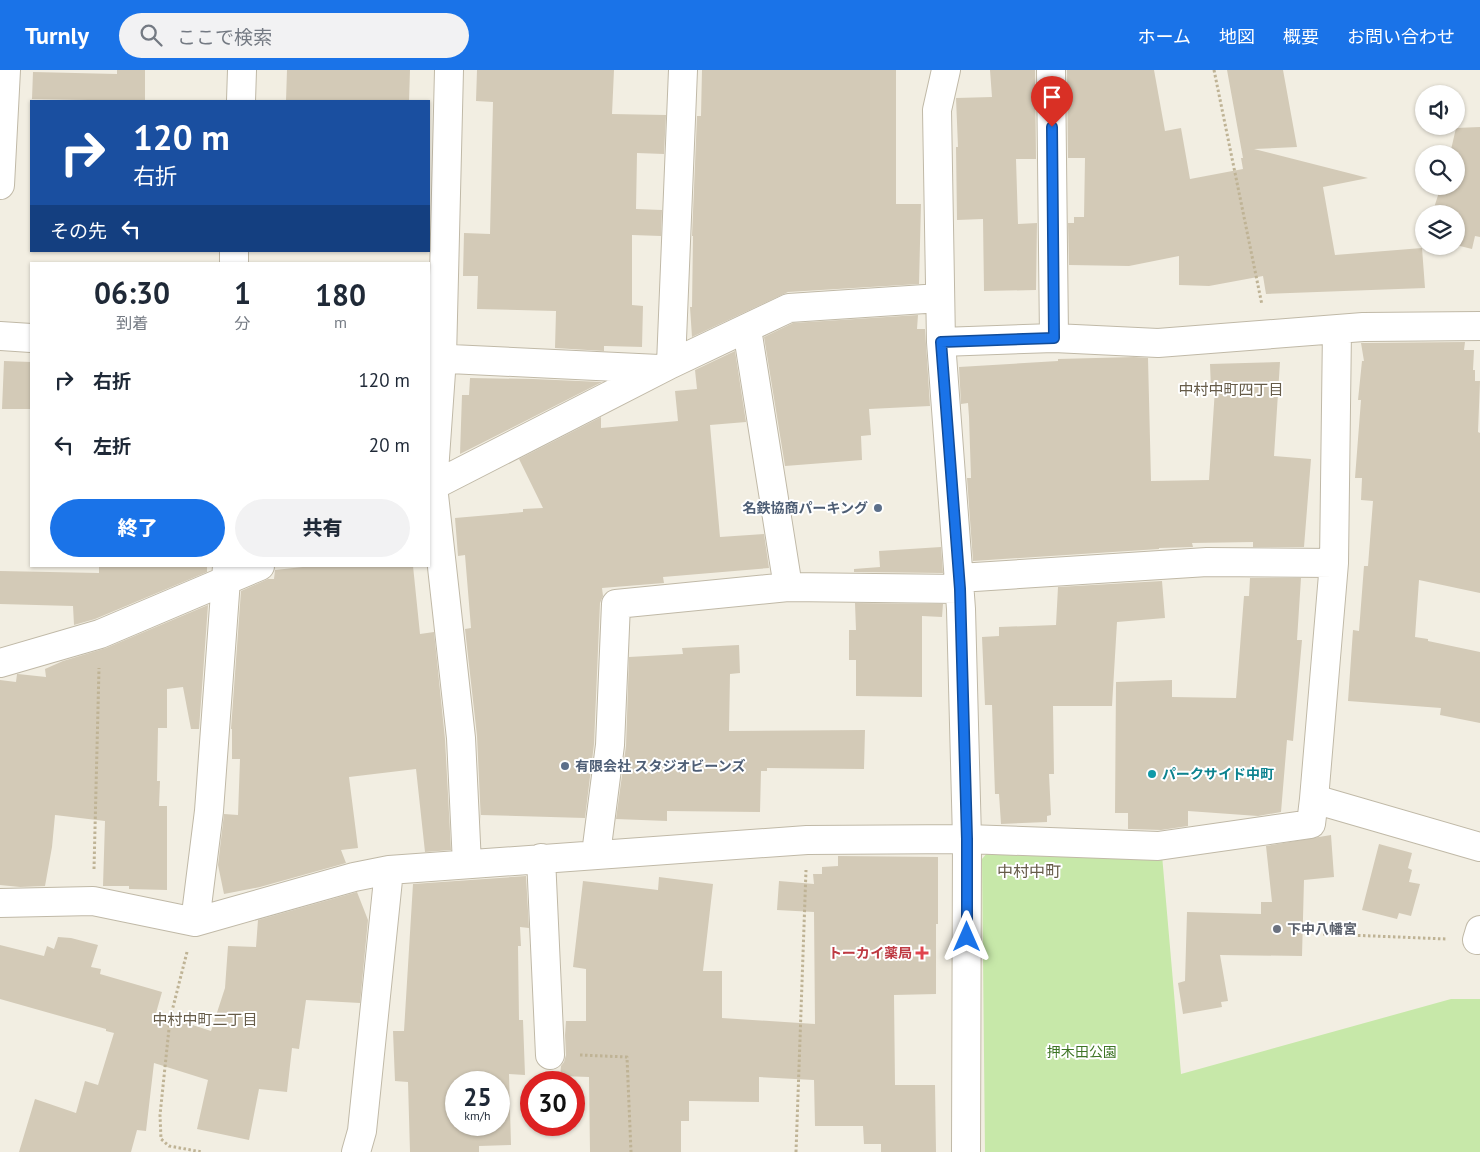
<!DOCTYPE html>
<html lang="ja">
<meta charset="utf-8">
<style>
:root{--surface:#fff;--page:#f2f2f3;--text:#1f2937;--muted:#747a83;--accent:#1a73e8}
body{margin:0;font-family:"PT Sans","Noto Sans JP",sans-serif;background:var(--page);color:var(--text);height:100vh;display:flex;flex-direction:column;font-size:19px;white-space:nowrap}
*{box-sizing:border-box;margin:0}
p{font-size:16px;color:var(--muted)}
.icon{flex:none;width:28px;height:28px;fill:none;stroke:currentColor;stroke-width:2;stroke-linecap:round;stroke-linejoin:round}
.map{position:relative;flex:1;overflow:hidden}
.side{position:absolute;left:30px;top:192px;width:400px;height:305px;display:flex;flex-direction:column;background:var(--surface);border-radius:0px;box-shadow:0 1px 4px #0004}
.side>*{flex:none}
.guide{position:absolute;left:30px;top:30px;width:400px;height:152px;border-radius:0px;box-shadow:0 1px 4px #0004;background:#1a4fa0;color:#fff;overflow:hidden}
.fabs{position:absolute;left:1415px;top:15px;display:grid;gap:10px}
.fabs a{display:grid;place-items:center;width:50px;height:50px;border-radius:50%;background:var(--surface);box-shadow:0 1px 4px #0004;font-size:25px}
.speed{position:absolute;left:445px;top:1001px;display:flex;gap:10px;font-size:25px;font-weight:700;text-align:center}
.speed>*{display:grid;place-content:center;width:65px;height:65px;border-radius:50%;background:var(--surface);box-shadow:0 1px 4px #0004;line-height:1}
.speed small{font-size:12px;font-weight:400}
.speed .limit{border:8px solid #d22;background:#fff;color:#111}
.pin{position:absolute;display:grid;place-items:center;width:42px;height:42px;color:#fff;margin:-51px -21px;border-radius:50% 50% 50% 0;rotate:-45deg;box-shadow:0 0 5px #0007}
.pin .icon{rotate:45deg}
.me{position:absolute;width:55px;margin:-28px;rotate:0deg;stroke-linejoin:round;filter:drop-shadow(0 0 4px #0008)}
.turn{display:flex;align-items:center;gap:18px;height:105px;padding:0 20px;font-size:22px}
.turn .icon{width:65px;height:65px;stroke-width:2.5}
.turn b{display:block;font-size:35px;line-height:42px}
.then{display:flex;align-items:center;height:48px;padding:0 20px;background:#0003;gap:10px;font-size:19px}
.eta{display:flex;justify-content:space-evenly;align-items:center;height:85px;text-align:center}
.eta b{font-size:30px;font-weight:800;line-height:35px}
.primary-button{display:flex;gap:10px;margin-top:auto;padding:10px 20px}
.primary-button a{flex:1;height:58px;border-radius:30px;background:var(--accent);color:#fff;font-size:20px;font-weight:800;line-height:58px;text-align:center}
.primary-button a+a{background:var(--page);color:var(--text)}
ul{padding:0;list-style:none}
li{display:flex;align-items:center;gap:15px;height:65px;padding:0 20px}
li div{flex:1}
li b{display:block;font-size:19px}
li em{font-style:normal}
header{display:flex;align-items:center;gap:30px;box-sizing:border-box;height:70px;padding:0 25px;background:var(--accent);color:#fff}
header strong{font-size:24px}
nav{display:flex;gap:28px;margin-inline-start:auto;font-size:18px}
.search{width:350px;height:45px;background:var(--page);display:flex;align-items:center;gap:12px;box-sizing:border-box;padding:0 18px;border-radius:28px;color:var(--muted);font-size:19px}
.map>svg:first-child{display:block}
.green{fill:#c7e8a9}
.building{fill:#d3cab7;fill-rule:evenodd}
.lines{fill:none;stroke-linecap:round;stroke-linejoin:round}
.minor-casing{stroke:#c0b9a7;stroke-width:30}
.path{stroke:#bfb395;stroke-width:3;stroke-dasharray:2.5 2.5;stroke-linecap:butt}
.minor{stroke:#fff;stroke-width:28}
.route-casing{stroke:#114b97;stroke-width:12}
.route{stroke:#1a73e8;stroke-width:9}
.service-dot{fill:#5c6f8a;stroke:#fff;stroke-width:2}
.culture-dot{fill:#0f9aa8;stroke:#fff;stroke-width:2}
.worship-dot{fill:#6b7280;stroke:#fff;stroke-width:2}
.health-dot{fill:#e0444e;stroke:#fff;stroke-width:2}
.labels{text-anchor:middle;stroke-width:4;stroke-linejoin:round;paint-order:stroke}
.service-label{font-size:14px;font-weight:bold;fill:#4e5e75;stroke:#fff;text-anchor:end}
.culture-label{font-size:14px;font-weight:bold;fill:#0d838f;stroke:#fff;text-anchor:start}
.worship-label{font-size:14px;font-weight:bold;fill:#5b616d;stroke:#fff;text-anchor:start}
.health-label{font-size:14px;font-weight:bold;fill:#be3a42;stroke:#fff;text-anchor:end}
.park-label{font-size:14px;fill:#3e7525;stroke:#fff}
.neighbourhood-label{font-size:15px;fill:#665c49;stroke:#fff}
.quarter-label{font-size:16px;fill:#665c49;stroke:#fff}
</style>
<header>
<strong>Turnly</strong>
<div class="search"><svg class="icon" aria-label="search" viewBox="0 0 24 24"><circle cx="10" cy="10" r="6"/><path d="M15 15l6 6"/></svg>ここで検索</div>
<nav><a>ホーム</a><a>地図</a><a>概要</a><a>お問い合わせ</a></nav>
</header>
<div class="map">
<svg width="1480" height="1082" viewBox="0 0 1480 1082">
<rect width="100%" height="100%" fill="#f2eee2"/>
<!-- green -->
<path class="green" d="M992,777L1162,785L1181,1004L1451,929H1480V1082H985L982,789Z"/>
<!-- building -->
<path class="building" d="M117,0H145V31L32,29L33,2L117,4Z
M287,0H410L409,31H286Z
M477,0H614L612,44L666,45L664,84L637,83L636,139L662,140L661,166L632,165V235L643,236L642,277L606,276H604V281L555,278L556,241L477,239L478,206H463L464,163L490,164L493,32L476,31Z
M702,0H896V134H921L919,214L788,222L692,267L690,237H692L693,166H692L697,46H701Z
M990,0H1035L1036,89H1016L1018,154L1037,153L1036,220L984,221L983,149L957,150L956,77H958L956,28L992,27Z
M1067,0H1154L1165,61L1181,58L1190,109L1243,99L1241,88H1243L1227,0H1283L1297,77L1254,79L1368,108L1323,117L1335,185L1422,178L1425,218L1266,224L1263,206L1209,216L1179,215V186L1129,196L1069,195L1068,153H1074V147H1084L1085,88H1068Z
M1480,57V167L1475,166L1472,179L1456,175V144H1432L1441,116H1456V84H1450L1456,58Z
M918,245L917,259H925L930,336L869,339L871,365L861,366L862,390L785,396L764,267L793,253Z
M1465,272L1464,280H1474L1473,300H1475V311H1480L1478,362L1480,363V523L1419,510L1415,567L1428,569V571L1480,582V653L1440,645L1441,638L1348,631L1353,560L1359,561L1364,496H1368L1373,431L1361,430L1362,408H1355L1361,330H1358L1362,291H1364L1361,273Z
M735,281L746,352L710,355L720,467L764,464L769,498L663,507L664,513L602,518L603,526L600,533L594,674L585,748L481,745V752L477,666L465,559L471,558L465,485L458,486L455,448L523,442V439L543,438L519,389L601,347V358L678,351L675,321L697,319L695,300Z
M1134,287L1148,288L1151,411L1209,410L1215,319H1211L1210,294L1280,292L1274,386L1311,389L1304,477H1253V472L1192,473L1193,477L1159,478V479L973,491L967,408H971L969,347L968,333L961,334L959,297L1058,291V289Z
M4,291L31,292V339H2Z
M470,308L533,309L602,312L460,384L462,325H469Z
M941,477L943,503L854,502V499L880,497L879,481Z
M99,496H207V502L95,549L74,555L73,536L0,534V501L99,503Z
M312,496H413L420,564L434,562L445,669L451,780L425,782L416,699L349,707L358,778L341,780L346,793L260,817L224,824L218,795L224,744L238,745L240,689H232V659H231L241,521L268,509H274L275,500Z
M1250,508H1301L1297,570H1302L1293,671L1287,670L1281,742L1258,746L1188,741V756L1161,760L1128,759V743H1115L1116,612L1172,610V627L1236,628L1244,526H1249Z
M1162,511L1165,548L1117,552L1112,636H1053L1054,704H1049L1051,745L1047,746V752L1001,754L999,724H995L992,635H985L982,567L999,566V557L1056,555L1058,517Z
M855,533L943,534L942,547L922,546V627L856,626V590H849V560H856Z
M208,535L199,659H191L183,617L167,619V658H158L157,711H160L159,736H167V820L129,819V816H103L105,751L55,745L52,777L45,816L20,817L0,815V610L16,612L17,604H18L46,607L45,599L63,591L106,578Z
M739,575L740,603L730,604L729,661L865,660L864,699L767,698V701H761L760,742L667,741V751L616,749L626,676L629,587L683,584L682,578Z
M1331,765L1334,807L1304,810L1302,886L1220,885L1228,931L1221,932L1222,937L1183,944L1178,913L1185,911L1187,842L1261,844V832H1272L1266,776Z
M1379,774L1412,783L1408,798L1412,800L1409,812L1420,814L1411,846L1399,843L1397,849L1362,840Z
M838,786L938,787V854H936V924L894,925L895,1015H935L936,1082H881V1074H864L863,1056H815L814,1010L759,1007V1032L689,1031V1051H681V1082H590L589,1007L560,1006L561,996L564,992L566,985L565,965L566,951H586V899L573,897L583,811L658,820L659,807L713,814L703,901H722V948L815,954L814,842L777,840L779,811L814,814L813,804H822V797L838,796Z
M526,806L529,858L520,857L521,876H518L519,950H523L525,1005L509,1004L511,1075L479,1076V1082H410L408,1012L395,1011L393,961H404L413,814ZM456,1012H499V1055H456Z
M357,822L368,850L360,933L306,930L299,979L292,978L287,1022L259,1019L249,1070L197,1059L208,1010L154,993L146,1061L137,1060L131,1082H19L35,1029L76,1043L85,1011L98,1015L114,963L106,961V959L0,929V875L44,886L47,876L54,879L58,867L71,868L98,875L91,897L101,899L100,904L162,922L156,943L211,961L225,918L228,876L256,877L258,850Z"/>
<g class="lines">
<defs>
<path id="minor" d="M449,0L442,288L433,416L461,668L467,794
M946,0L937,40L941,272L961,539L967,769L966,1082
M1051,0L1054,268
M241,31L242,0
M0,115L6,0
M234,194V181
M747,259L788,517
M0,266L31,268
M941,272L1054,268L1158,273L1363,257L1480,256
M429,288L659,299
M671,294L683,0
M429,418L671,294L789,238L940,228
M959,508L1207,492L1334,493
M0,593L100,564L260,496
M1314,729L1334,493L1337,259
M596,784L610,675L616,534L788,517L960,519
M541,788L550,985
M0,833L93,831L195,852L354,807L389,800L807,770L967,769L1158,776L1311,754L1314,729L1480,777
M195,852L209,741L227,496
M1477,870L1480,860
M356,1082L362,1061L389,800"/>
</defs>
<!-- minor casing -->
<use href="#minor" class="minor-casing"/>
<!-- path -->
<path class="path" d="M1214,0L1262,235
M94,799L99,598
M1323,864L1447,869
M187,882L170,949L160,1045L161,1069L169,1076L202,1082
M580,985L627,987L631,1082
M796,1082L806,800"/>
<!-- minor -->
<use href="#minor" class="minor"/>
</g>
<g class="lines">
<defs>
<path id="route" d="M967,867V769L960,519L941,272L1054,268L1052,57"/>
</defs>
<!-- route casing -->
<use href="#route" class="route-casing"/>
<!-- route -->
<use href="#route" class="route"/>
</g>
<!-- markers -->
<g class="service-dot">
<circle cx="878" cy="438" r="5"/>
<circle cx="565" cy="696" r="5"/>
</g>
<circle class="culture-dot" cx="1152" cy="704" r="5"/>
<circle class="worship-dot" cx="1277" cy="859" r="5"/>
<path class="health-dot" d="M919.5 875.5h5v5h5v5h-5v5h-5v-5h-5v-5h5z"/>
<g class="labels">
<!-- service labels -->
<g class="service-label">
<text x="868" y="443">名鉄協商パーキング</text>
<text x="575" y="701" text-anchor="start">有限会社 スタジオビーンズ</text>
</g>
<!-- culture labels -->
<g class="culture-label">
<text x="1162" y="709">パークサイド中町</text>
</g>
<!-- worship labels -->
<g class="worship-label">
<text x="1287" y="864">下中八幡宮</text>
</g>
<!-- health labels -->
<g class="health-label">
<text x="912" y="888">トーカイ薬局</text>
</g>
<!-- park labels -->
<g class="park-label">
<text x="1082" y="987">押木田公園</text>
</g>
<!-- neighbourhood labels -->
<g class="neighbourhood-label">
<text x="1231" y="325">中村中町四丁目</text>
<text x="205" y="955">中村中町二丁目</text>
</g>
<!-- quarter labels -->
<g class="quarter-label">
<text x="1029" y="807">中村中町</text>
</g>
</g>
</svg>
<div class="fabs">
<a><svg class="icon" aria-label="sound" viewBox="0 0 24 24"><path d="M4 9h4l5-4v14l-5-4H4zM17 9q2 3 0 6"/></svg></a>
<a><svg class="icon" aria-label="search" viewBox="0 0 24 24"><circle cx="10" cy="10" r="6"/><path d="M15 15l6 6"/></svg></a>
<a><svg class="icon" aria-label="layers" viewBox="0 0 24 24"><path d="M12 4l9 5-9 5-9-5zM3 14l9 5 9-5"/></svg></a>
</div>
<div class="speed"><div>25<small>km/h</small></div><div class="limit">30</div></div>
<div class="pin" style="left:1052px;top:57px;background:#d93025"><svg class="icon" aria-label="arrive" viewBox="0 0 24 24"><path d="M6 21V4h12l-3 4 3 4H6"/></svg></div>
<svg class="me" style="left:967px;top:867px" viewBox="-20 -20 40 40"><path d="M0-17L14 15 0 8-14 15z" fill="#1a73e8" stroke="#fff" stroke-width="4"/></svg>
<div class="guide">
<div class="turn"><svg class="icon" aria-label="right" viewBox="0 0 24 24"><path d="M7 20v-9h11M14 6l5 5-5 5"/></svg><div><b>120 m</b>右折</div></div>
<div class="then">その先<svg class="icon" aria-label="left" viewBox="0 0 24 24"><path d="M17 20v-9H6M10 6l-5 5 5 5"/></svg></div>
</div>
<section class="side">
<div class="eta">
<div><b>06:30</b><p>到着</p></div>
<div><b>1</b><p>分</p></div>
<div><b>180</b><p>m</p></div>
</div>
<ul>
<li><svg class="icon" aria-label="right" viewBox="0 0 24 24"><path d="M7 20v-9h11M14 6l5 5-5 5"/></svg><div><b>右折</b></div><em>120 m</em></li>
<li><svg class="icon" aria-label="left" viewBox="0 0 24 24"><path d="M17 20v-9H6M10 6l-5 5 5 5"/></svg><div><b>左折</b></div><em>20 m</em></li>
</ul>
<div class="primary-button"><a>終了</a><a>共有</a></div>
</section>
</div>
